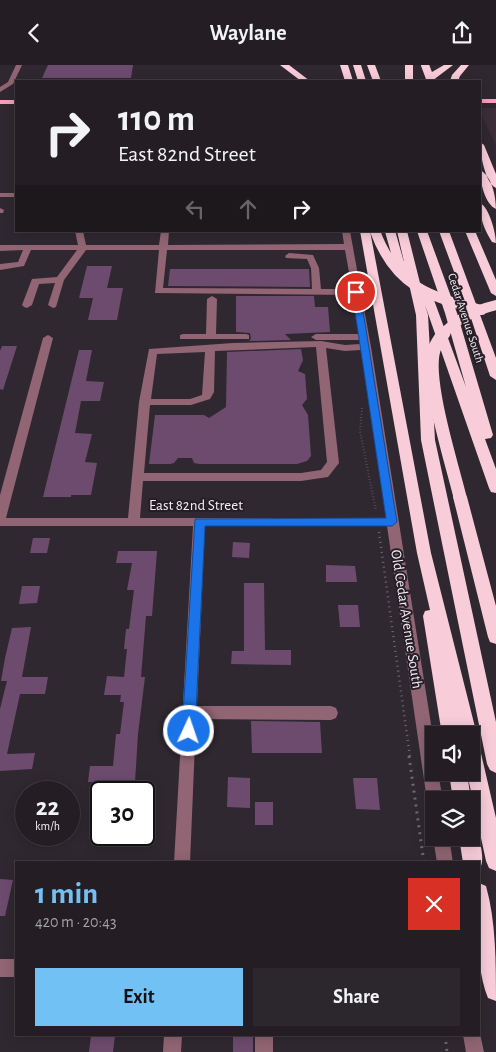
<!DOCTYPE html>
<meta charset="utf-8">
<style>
:root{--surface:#241e24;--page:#2c272c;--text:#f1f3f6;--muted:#a3a2a6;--line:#413c41;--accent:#72c1f5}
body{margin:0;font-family:"Alegreya Sans",sans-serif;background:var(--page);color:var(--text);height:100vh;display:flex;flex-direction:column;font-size:19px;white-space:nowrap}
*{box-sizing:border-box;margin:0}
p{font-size:16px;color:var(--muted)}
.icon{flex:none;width:28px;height:28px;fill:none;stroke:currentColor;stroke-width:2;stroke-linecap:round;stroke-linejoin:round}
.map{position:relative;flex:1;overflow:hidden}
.sheet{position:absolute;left:15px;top:796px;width:465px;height:175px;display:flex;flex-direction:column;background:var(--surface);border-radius:0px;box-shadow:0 2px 12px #0003,0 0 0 1px var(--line)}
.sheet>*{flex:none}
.guide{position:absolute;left:15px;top:15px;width:466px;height:152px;border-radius:0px;box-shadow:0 2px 12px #0003,0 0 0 1px var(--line);background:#241e24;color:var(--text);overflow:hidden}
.buttons{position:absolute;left:425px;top:661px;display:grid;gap:10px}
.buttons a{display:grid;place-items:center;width:55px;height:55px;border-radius:0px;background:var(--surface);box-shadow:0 2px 12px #0003,0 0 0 1px var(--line);font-size:25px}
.speed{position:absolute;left:15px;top:716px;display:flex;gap:10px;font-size:25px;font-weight:700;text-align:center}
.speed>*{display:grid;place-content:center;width:65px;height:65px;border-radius:50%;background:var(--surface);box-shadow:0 2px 12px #0003,0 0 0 1px var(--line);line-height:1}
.speed small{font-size:12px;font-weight:400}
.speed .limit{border:2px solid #111;border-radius:8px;background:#fff;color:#111}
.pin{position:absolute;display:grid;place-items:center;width:42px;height:42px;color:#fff;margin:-21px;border:2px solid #fff;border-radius:50%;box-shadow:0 1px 5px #0007}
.me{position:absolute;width:55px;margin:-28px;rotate:3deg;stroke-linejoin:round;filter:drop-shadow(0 0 4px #0008)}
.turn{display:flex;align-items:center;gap:18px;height:105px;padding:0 20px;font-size:22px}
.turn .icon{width:65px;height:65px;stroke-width:2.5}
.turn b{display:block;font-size:35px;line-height:42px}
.lanes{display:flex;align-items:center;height:48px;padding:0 20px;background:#0003;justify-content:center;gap:25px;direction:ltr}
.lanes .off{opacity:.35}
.round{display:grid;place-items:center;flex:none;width:52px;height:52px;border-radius:0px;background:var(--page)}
.summary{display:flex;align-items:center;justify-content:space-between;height:85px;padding:0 20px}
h1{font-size:30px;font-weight:600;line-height:38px;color:var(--accent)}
.primary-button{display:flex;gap:10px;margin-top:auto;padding:10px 20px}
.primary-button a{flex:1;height:58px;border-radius:0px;background:var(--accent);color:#111;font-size:20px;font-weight:600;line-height:58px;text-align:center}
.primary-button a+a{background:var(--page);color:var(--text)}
header{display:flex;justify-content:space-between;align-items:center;height:65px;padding:0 20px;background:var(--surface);font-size:22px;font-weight:600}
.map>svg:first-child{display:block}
.commercial{fill:#3c2d39}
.building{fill:#6d4b6f}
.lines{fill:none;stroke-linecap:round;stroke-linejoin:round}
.path-far2{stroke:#706970;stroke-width:2;stroke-dasharray:0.5 2.5;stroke-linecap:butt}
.path-far1{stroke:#706970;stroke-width:2.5;stroke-dasharray:1 4;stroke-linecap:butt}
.path{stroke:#706970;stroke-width:3;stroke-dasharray:2 5;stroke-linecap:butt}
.minor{fill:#916573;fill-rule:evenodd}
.major{fill:#f79ebb;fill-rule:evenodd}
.highway{fill:#f8ccd9;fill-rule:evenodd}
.highway-bridge-far2{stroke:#f8ccd9;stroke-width:8}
.highway-bridge-far1{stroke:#f8ccd9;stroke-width:10}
.highway-bridge{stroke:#f8ccd9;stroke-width:13}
.route{fill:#1a73e8;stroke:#114b97}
.labels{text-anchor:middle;stroke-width:4;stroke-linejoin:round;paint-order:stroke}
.far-street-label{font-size:12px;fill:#f3eef4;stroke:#261e26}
.street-label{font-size:15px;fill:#f3eef4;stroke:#261e26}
</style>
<header><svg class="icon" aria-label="back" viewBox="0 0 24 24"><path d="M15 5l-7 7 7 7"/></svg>Waylane<svg class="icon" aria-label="share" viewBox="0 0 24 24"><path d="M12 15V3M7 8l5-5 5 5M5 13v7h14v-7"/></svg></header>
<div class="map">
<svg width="496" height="987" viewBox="0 0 496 987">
<rect width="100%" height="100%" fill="#302830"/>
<!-- commercial -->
<path class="commercial" d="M480,43H496V80L480,47Z"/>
<!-- building -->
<path class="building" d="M48,0H133L131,13H42Z
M87,201H112L107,223H123L117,255H88L93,233H79Z
M170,204H309L310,222L168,221Z
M236,231H314L315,242H328L330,267L285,269L291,275L249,276L251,274L250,268L236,267Z
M2,281H17L3,325L0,324V286Z
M301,284L303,295L298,306L305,309L307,334L302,340L308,350L311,391L307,396L297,399H199L194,398L192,393H178L174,398L170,399H149L155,350H204L209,353L226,342L227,287Z
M79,285H92L86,316L104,317L100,336H81L75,368L92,369L85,397L97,398L91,430H71V432H43Z
M33,473H50L47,488H30Z
M233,477L250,478L249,493L232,492Z
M118,486H157L152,551H146L141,612H145L138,669L135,717H88L90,701H113L116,669H120L124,637H120L121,630H104L107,611L124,612L127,584H124L126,564H129L134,525H127L132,498H116Z
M326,500L355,501L357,517H326Z
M244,518H264L265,585H291V600L231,599L232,586H244Z
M22,521H40L37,538L19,539Z
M338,540H358L360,562H340Z
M31,562L22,612H48L45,629H20L7,689L35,688L32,704L0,706V644L7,616H1L5,593L12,563Z
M251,656L320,657L322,688H252Z
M228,712L250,713V743L227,742Z
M353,713H377L380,745L356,744Z
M255,737H273V760H255Z
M0,814L13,815L5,851H0Z
M91,970H115L113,987H89Z
M233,970H253V987H233Z"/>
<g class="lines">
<!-- path-far2 -->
<path class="path-far2" d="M362,343L360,366L376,446"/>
<!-- path-far1 -->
<path class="path-far1" d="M379,467L410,692"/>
<!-- path -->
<path class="path" d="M409,691L424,798
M445,970L447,987"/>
<!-- minor -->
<path class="minor" d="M16,0H22L13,19L0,27V22L8,17Z
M64,14H99L102,16H61Z
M0,128H16V132H0Z
M0,143L4,145L3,148H0Z
M75,166H83L86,180H159L161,166H169L168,180L344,179L342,166H350L371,282L434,678V708H438L443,735H434V742L429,740L427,735L387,461H205L197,641H331L336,643L338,648L336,653L331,655L196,654L190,798H174L193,461H0V430L43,273L48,270L53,273L6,453H128L139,337L149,284L233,278L321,276L345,280L360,279L359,275H316L311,272L316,269H359L352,230L155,228L159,185H86L64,215L56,242L53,243L48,240L55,218L39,219L32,240L27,243L24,242L22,240L32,214L57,212L77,185H31L24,201L0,205V199L18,197L23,185L0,186V180H78ZM167,185H345L352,224H321L319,203L313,190L289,188L285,191L286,193L307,194L311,203L312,224L163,223ZM316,282L327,397L321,405L301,408H144L150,340H191L210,334L214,327L215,286ZM326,283L345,286L361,285L386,453H140L143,416H301L328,412L339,398ZM205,287L202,330L190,334H151L157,289Z
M212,231L217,234L216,269H246L249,270V274H180V270L183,269H206L207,234Z
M434,770V772H449L453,798H437L433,772Z
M0,894H16V912H0Z
M479,964L484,987H466L463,970H479Z
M164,970H182L181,987H163Z
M255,970H273V987H255Z"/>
<!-- major -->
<path class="major" d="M480,34H496V38H480Z
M0,35H16V39H0Z"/>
<!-- highway -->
<path class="highway" d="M280,0H289L310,16H301Z
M340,0H348L353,16H345Z
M353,0H361L366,16H358Z
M367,0H375L381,16H373Z
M405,0H413V16H405Z
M444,0H453L432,16H424L432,7Z
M461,0H469L460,11L458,16H450L452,10Z
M480,77L484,80L496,109V123C485,118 480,88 480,77Z
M480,105C492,111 496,132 496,144C485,139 480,117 480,105Z
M480,138C489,142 496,168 496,178L492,177C484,164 480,154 480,138Z
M360,166H370L431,488L477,670L473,676L477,678L480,684L496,753V806L489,803L486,796L467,708H471V670H442L423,551L425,546L430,545L417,488Z
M397,166H407L422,226L426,224L431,227L466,322L445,248L417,166H427L457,248L493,370L491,373L485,374L496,404V428L491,427L489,423L425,240L428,250L435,375L496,657V708L490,705L487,699L421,375L416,250Z
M439,166H449L496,293V315L490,311L470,250Z
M465,166H475L496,215V231L491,228Z
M460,427L465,428L467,432L496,541V579L490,577L488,572L453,432L455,428Z
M449,708H467L471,735H453Z
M471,763L476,765C480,776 486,796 479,805V798H463L459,772H471Z
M479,818L486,821C496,856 496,898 496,936L488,933C475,901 477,852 479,818Z"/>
<!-- highway-bridge-far2 -->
<path class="highway-bridge-far2" d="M425,0L431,16"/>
<!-- highway-bridge-far1 -->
<path class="highway-bridge-far1" d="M375,166C395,221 429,232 482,245
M390,166L399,198L408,207
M443,269C457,253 475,245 496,240"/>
<!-- highway-bridge -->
<path class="highway-bridge" d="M444,268C440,273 436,279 434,285C425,315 452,399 460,432"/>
</g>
<!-- route -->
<path class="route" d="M356,224L360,227L397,457L392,461H205L195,666L193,670L189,672L184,670L182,666L195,454L386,453L352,227Z"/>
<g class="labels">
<!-- far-street labels -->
<g class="far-street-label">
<text transform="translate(466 253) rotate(72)" y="4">Cedar Avenue South</text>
</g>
<!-- street labels -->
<g class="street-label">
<text x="196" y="445">East 82nd Street</text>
<text transform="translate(407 554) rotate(81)" y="5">Old Cedar Avenue South</text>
</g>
</g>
</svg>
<div class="buttons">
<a><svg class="icon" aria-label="sound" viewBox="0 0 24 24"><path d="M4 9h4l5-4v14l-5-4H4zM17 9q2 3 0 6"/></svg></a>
<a><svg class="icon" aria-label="layers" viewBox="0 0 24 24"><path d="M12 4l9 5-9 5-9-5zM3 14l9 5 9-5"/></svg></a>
</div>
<div class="speed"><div>22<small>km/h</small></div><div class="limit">30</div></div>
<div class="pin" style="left:356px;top:227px;background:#d93025"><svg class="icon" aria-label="arrive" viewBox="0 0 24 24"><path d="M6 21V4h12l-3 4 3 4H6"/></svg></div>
<svg class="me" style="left:189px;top:666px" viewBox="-20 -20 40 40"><circle r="17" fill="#1a73e8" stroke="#fff" stroke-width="3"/><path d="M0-11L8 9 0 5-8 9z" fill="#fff"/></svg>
<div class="guide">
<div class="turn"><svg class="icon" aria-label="right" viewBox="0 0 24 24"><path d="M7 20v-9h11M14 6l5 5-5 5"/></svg><div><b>110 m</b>East 82nd Street</div></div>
<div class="lanes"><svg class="icon off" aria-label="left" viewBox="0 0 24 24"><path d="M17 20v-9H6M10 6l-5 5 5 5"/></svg><svg class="icon off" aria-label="ahead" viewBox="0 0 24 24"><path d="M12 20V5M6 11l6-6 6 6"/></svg><svg class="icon" aria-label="right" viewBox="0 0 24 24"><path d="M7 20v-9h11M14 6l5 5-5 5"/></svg></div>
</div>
<section class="sheet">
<div class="summary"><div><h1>1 min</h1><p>420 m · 20:43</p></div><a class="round" style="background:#d93025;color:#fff"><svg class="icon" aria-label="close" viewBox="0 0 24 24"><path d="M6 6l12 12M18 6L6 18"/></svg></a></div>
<div class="primary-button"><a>Exit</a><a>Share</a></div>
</section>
</div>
